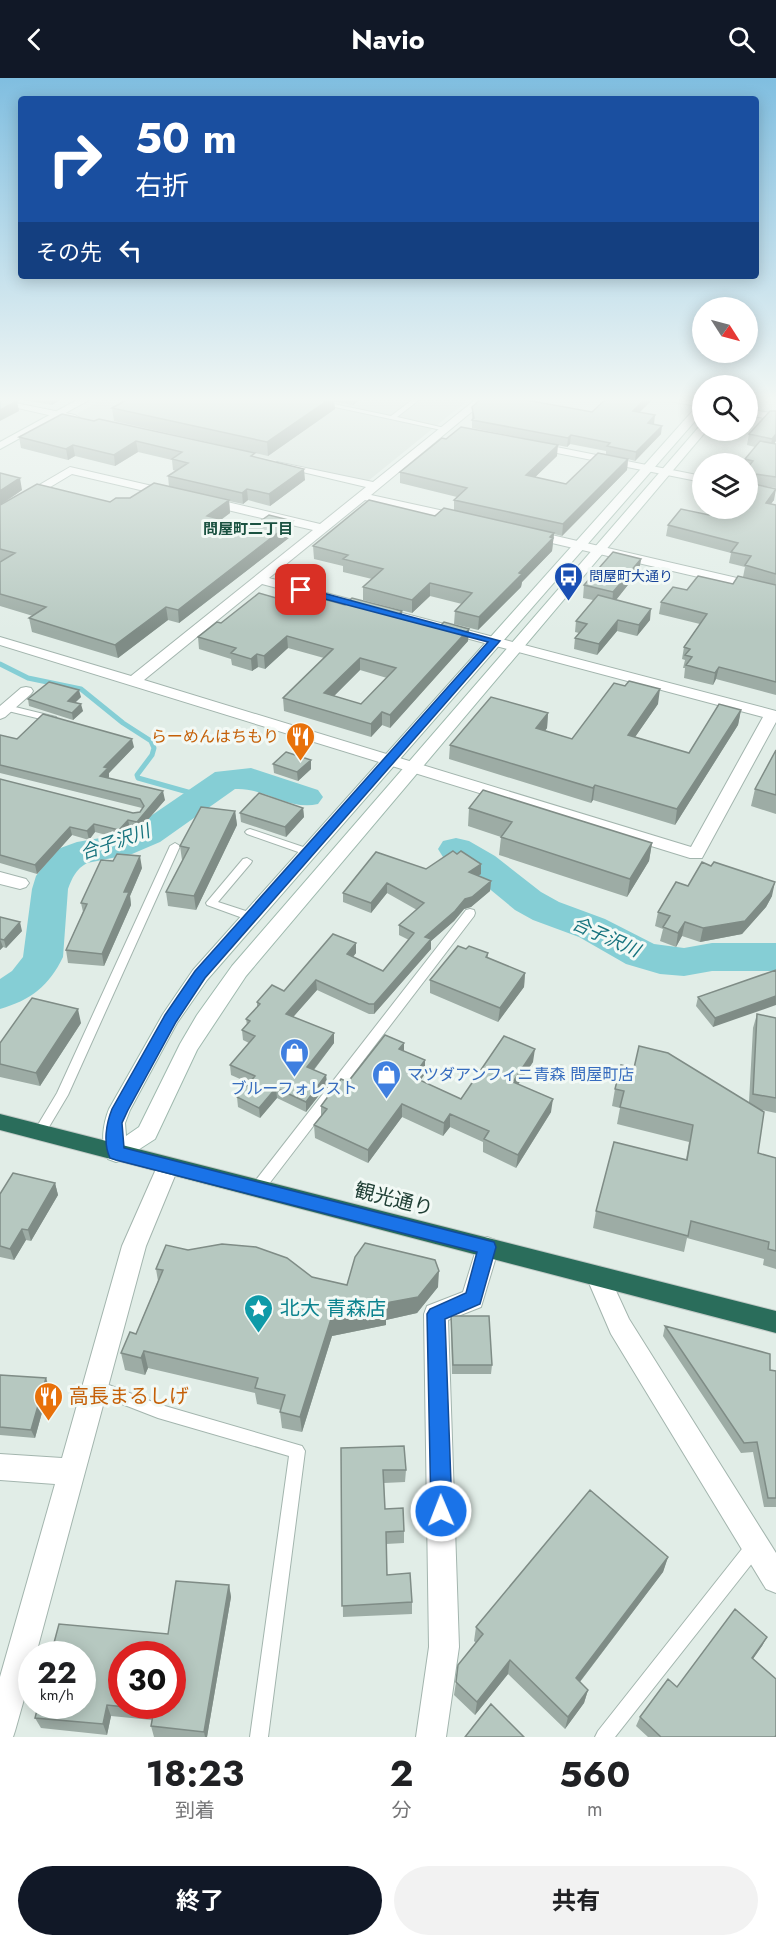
<!DOCTYPE html>
<html lang="ja">
<meta charset="utf-8">
<style>
:root{--surface:#fff;--page:#f2f2f2;--text:#202124;--muted:#757577;--accent:#111827}
body{margin:0;font-family:Jost,"Noto Sans JP",sans-serif;background:var(--page);color:var(--text);height:100vh;display:flex;flex-direction:column;font-size:22px;white-space:nowrap}
*{box-sizing:border-box;margin:0}
p{font-size:20px;color:var(--muted)}
.icon{flex:none;width:33px;height:33px;fill:none;stroke:currentColor;stroke-width:2;stroke-linecap:round;stroke-linejoin:round}
.map{position:relative;height:1659px;overflow:hidden}
.drawer{display:flex;flex-direction:column;background:var(--surface);flex:1}
.drawer>*{flex:none}
.hud{position:absolute;left:18px;top:18px;width:741px;height:183px;border-radius:6px;box-shadow:0 3px 15px #0003;background:#1a4fa0;color:#fff;overflow:hidden}
.needle{width:39px;rotate:126deg}
.tools{position:absolute;left:692px;top:219px;display:grid;gap:12px}
.tools a{display:grid;place-items:center;width:66px;height:66px;border-radius:50%;background:var(--surface);box-shadow:0 3px 15px #0003;font-size:30px}
.speed{position:absolute;left:18px;top:1563px;display:flex;gap:12px;font-size:30px;font-weight:700;text-align:center}
.speed>*{display:grid;place-content:center;width:78px;height:78px;border-radius:50%;background:var(--surface);box-shadow:0 3px 15px #0003;line-height:1}
.speed small{font-size:15px;font-weight:400}
.speed .limit{border:9px solid #d22;background:#fff;color:#111}
.pin{position:absolute;display:grid;place-items:center;width:51px;height:51px;color:#fff;margin:-26px;border-radius:12px;box-shadow:0 3px 9px #0006}
.me{position:absolute;width:66px;margin:-33px;rotate:359deg;stroke-linejoin:round;filter:drop-shadow(0 0 4px #0008)}
.turn{display:flex;align-items:center;gap:21px;height:126px;padding:0 18px;font-size:27px}
.turn .icon{width:78px;height:78px;stroke-width:2.5}
.turn b{display:block;font-size:42px;line-height:51px}
.then{display:flex;align-items:center;height:57px;padding:0 18px;background:#0003;gap:12px;font-size:22px}
.eta{display:flex;justify-content:space-evenly;align-items:center;height:102px;text-align:center}
.eta b{font-size:36px;font-weight:700;line-height:42px}
.button{display:flex;gap:12px;margin-top:auto;padding:12px 18px}
.button a{flex:1;height:69px;border-radius:36px;background:var(--accent);color:#fff;font-size:24px;font-weight:700;line-height:69px;text-align:center}
.button a+a{background:var(--page);color:var(--text)}
header{display:flex;justify-content:space-between;align-items:center;height:78px;padding:0 18px;background:var(--accent);color:#fff;font-size:27px;font-weight:700}
.map>svg:first-child{display:block}
.built{fill:#cfddd6}
.lines{fill:none;stroke-linecap:round;stroke-linejoin:round}
.stream{stroke:#85ced5;stroke-width:5}
.river{fill:#85ced5;fill-rule:evenodd}
.lane-casing{stroke:#a3b5ae;stroke-width:2}
.street-casing{stroke:#a3b5ae;stroke-width:2}
.secondary-casing{stroke:#9fb9ae;stroke-width:2}
.highway-casing{stroke:#c1c9c6;stroke-width:2}
.lane{fill:#fff;fill-rule:evenodd}
.street{fill:#fff;fill-rule:evenodd}
.secondary{fill:#fff;fill-rule:evenodd}
.highway{fill:#2a6d5b;fill-rule:evenodd}
.wall{fill:#9daca5;fill-rule:evenodd}
.shaded-wall{fill:#7f8c86}
.building{fill:#b6c8c0;stroke:#7f8c86;stroke-width:1.5;fill-rule:evenodd}
.route{fill:#1a73e8;stroke:#114b97;stroke-width:1.5}
.labels{text-anchor:middle;stroke-width:6;stroke-linejoin:round;paint-order:stroke}
.far-transit-label{font-size:14px;fill:#164399;stroke:#f2f9f5;text-anchor:start}
.far-neighbourhood-label{font-size:15px;font-weight:bold;fill:#1b5241;stroke:#f2f9f5}
.food-label{font-size:16px;fill:#c56008;stroke:#f2f9f5;text-anchor:end}
.shop-label{font-size:16px;fill:#366cbe;stroke:#f2f9f5;text-anchor:start}
.water-label{font-size:18px;font-style:italic;fill:#16737e;stroke:#f2f9f5}
.near-street-label{font-size:20px;fill:#203f35;stroke:#f2f9f5}
.near-culture-label{font-size:20px;fill:#0d838f;stroke:#f2f9f5;text-anchor:start}
.near-food-label{font-size:20px;fill:#c56008;stroke:#f2f9f5;text-anchor:start}
</style>
<header><svg class="icon" aria-label="back" viewBox="0 0 24 24"><path d="M15 5l-7 7 7 7"/></svg>Navio<svg class="icon" aria-label="search" viewBox="0 0 24 24"><circle cx="10" cy="10" r="6"/><path d="M15 15l6 6"/></svg></header>
<div class="map">
<svg width="776" height="1659" viewBox="0 0 776 1659">
<rect width="100%" height="100%" fill="#e1ede7"/>
<!-- built -->
<path class="built" d="M102,322H468L368,403L79,339L78,335Z"/>
<g class="lines">
<!-- stream -->
<path class="stream" d="M0,586L28,600L81,611L123,645L151,663L154,670L152,677L137,697L138,700L202,718"/>
<!-- river -->
<path class="river" d="M251,690L318,712L323,719L318,726C289,733 264,709 235,711L160,764L132,776L87,785C76,791 72,800 68,811L63,879C49,908 31,922 0,931V901L12,893L23,879L32,811L36,798L55,772L77,764L112,758L136,748L215,694Z
M456,760L469,763L495,778L541,814L559,824L605,841L654,866L684,870L712,865H776V893H712L684,898L660,896L626,886L579,859L533,842L515,832L469,794L443,779L438,771L443,763Z"/>
<defs>
<path id="lane" d="M303,322H314L391,338L412,322H419L397,339L449,351L446,353Z
M7,627L56,639L57,641L53,644L4,632L3,630Z
M250,751L312,772L313,774L308,777L304,776L247,756L245,754L247,752Z
M175,765L180,768L68,1017L43,1059L39,1060L35,1059L33,1055L57,1015L170,768Z
M247,780L252,783L251,785L218,824L255,836L256,839L251,843L207,827L206,825L243,781Z
M470,831L474,832L475,835L474,838L262,1115L257,1116L252,1115L250,1111L252,1107L466,832Z
M96,1302L158,1326L302,1368L305,1373L268,1659H250L289,1378L158,1340L91,1314L89,1309L91,1304Z
M755,1460L761,1462L763,1468L761,1474L615,1659H595L598,1653L749,1462Z"/>
<path id="street" d="M0,322L75,337L80,340L75,343L0,326Z
M475,322H486L371,417L467,438V444L463,445L365,422L269,500L776,633V644L702,780H690L0,567V559L131,598L313,452L202,426V420L206,419L320,446L366,409L277,388V384L373,404ZM262,506L763,639L691,769L144,602Z
M674,322L702,323V329L675,324Z
M747,331L776,336V342L747,337Z
M536,365L702,398V404L532,370L531,368Z
M70,389L174,413L176,415L170,419L72,396L0,439V430Z
M530,452L776,509V517L526,459L524,456Z
M26,609L31,610L33,613L31,616L5,639L0,641V628L21,610Z
M0,794L26,801L29,805L26,809L20,811L0,806Z
M168,1079L176,1082L179,1088L146,1168L36,1576H32V1593L15,1653L13,1659H0V1599L55,1406L0,1402V1376L62,1380L122,1168L160,1082Z
M487,1159L495,1162L499,1169L481,1229L448,1242L459,1569L446,1659H416L429,1569L424,1236L427,1228L463,1214L479,1162Z
M598,1188L606,1191L629,1241L776,1475V1515L766,1511L611,1256L586,1198L590,1191Z"/>
<path id="secondary" d="M77,322H89L0,371V364Z
M702,326V335L207,902L177,945L130,1032L125,1045L126,1058L139,1049L180,966L197,937L232,888L698,350L702,349V352H707L246,898L197,972L155,1061L124,1081L116,1084L108,1081C100,1066 103,1046 109,1031L163,936L193,892L698,327Z"/>
<path id="highway" d="M0,1036L776,1233V1255L0,1052Z"/>
</defs>
<!-- lane casing -->
<use href="#lane" class="lane-casing"/>
<!-- street casing -->
<use href="#street" class="street-casing"/>
<!-- secondary casing -->
<use href="#secondary" class="secondary-casing"/>
<!-- highway casing -->
<use href="#highway" class="highway-casing"/>
<!-- lane -->
<use href="#lane" class="lane"/>
<!-- street -->
<use href="#street" class="street"/>
<!-- secondary -->
<use href="#secondary" class="secondary"/>
<!-- highway -->
<use href="#highway" class="highway"/>
</g>
<!-- wall -->
<path class="wall" d="M22,322H60L52,327Z
M126,322H360L353,327L334,324L335,331L268,378L114,343L112,330Z
M472,329L592,334H639L654,346L661,356L635,383L628,381L627,392L562,458L554,456L552,473L522,504L521,509L478,552L454,546L455,533L462,526L430,518L412,535L363,522V509L372,501L343,494V488L314,481L313,468L454,432V422L457,419L400,405V394L557,378L535,399L566,406L606,376V373L570,366L567,369L472,350Z
M776,331V363L774,366H776V410L765,408L774,422L771,426L776,427V617L716,601L713,607L684,600L685,590H683L685,582L682,581L684,569L700,546L659,536L661,524L687,512L733,506L743,499L745,489L729,485L731,475L666,458L668,447L747,430V386H744L745,381L755,369L747,367L749,356L776,333Z
M62,336L256,379L305,402L270,428L248,422L243,426L229,423L230,435L221,442L252,449L294,456L179,545L168,542L118,580L32,554L29,540L33,538L0,528V484L1,483H0V395L22,412L4,425L110,424L130,420L169,409L168,398L176,393L173,392L172,382L138,374L115,388L75,378L68,382L21,370L19,359Z
M641,481L639,493L616,522L650,542L637,558L617,553L597,577L574,571L575,560L579,555L575,554L576,543L593,522L583,520L584,507Z
M283,522L345,527L402,533V540L438,550L469,551L468,563L390,650L382,647L371,659L284,633L283,620L324,580L288,570L265,591L258,589L252,593L232,587L231,581L199,571L198,559L221,545ZM360,592L387,600L361,626L334,618Z
M81,619L75,625L83,633L73,642L29,628L28,621Z
M658,626L635,659L689,675L741,632L738,647L675,747L593,722L591,725L449,681L450,667L548,635L547,650L545,653L572,661Z
M0,657L17,661L134,669L109,695V699L108,700L165,722L138,753L130,750L121,761L95,754L89,762L72,757L37,796L0,785V701L133,735L140,734L142,731V730L0,695Z
M776,672V736L751,728L755,711Z
M273,686L311,691L298,703L274,695Z
M303,730L304,739L286,759L241,744L240,735Z
M469,730L652,765L649,783L627,819L499,777L501,759L468,748Z
M235,733L237,747L196,832L168,828L166,814L183,782H182L180,768Z
M142,790L130,818L131,827L104,888L68,885L66,872L83,834L81,825Z
M426,791L481,796L478,798L491,803L490,813L471,829L464,831L454,843L431,863V871L374,936H369L317,912L293,939L334,955V965L314,992L326,997L327,1007L306,1034L277,1020L260,1040L238,1029L237,1019L249,1005L231,997L230,987L249,965L243,962L242,952L247,947L246,941L257,929V924L284,913L356,865V875L353,879L383,893L409,862L399,857V847L417,832L387,815L371,835L343,824V815Z
M688,808L772,818L766,829L742,856L700,864L682,858L676,869L660,863L663,851L655,848L658,834Z
M0,839L22,853L6,870L3,869L0,872Z
M466,871L488,875V880L525,895L524,909L498,944L430,915V902Z
M776,892L713,949L696,928L698,919Z
M757,936L776,940V1035L762,1032L758,1075L776,1080V1191L763,1187L764,1181L687,1160L684,1174L593,1150L596,1133L686,1081L689,1064L617,1046L620,1030L612,1028L615,1011L749,1024L753,950Z
M81,945L40,1008L0,999V965Z
M404,973L425,982V996L420,1002L461,1021L533,984L518,1006L551,1034L516,1090L483,1074V1064L450,1049L443,1058L402,1039L368,1085L315,1060L314,1047L321,1038V1028L348,1004Z
M55,1105L58,1117L31,1163L26,1162L14,1182L0,1179V1116Z
M156,1191L312,1199L347,1207L438,1209L417,1235L386,1242V1247L332,1258L302,1354L282,1350L280,1334L281,1332L257,1326L255,1315L148,1290L145,1297L125,1292L121,1275L136,1256L158,1203Z
M451,1238L492,1287L491,1296H452Z
M665,1248L770,1292L776,1293V1431V1429H764L753,1374L741,1375L663,1258Z
M0,1297L49,1309L35,1360L0,1357Z
M341,1370L406,1392L405,1404L384,1405L385,1431L404,1453V1465L386,1466L387,1497L412,1524V1536L343,1539Z
M668,1479L663,1494L580,1604L588,1612L584,1625L565,1651L508,1596L475,1637L454,1617L456,1604L476,1565L474,1563L476,1549Z
M229,1507L231,1519L207,1659H154L151,1648L152,1642L111,1638L107,1657L41,1650L35,1640L168,1556Z
M767,1559L762,1568L753,1581L775,1659H648L636,1648L640,1639L677,1609Z"/>
<!-- shaded-wall -->
<path class="shaded-wall" d="M51,322H60L52,327Z
M328,322H334L335,331L268,378L267,364Z
M353,322H360L353,327Z
M644,322H652L632,342L633,333Z
M17,323L19,333L0,343V332Z
M655,337L654,346L647,354L648,345Z
M662,348L661,356L635,383L636,374Z
M776,356V363L770,371L772,361Z
M571,357L570,366L567,369L568,360Z
M136,363L138,374L115,388L114,377Z
M73,367L75,378L68,382L66,371Z
M558,367L557,378L525,409L526,397Z
M628,381L627,392L562,458L563,446Z
M304,391L305,402L270,428L269,416Z
M20,400L22,412L0,427V413Z
M247,411L248,422L243,426L242,415Z
M776,411L774,422L763,436L766,425Z
M229,422L230,435L208,451L207,438Z
M293,443L294,456L179,545L178,532Z
M554,455L552,473L522,504L521,509L478,552L479,539L519,495Z
M641,481L639,493L612,527L613,514Z
M430,505V518L412,535V522Z
M166,529L168,542L118,580L115,567Z
M651,531L650,542L637,558L639,547Z
M402,533L401,545L396,539Z
M618,542L617,553L597,577L599,566Z
M469,551L468,563L390,650V637Z
M287,558L288,570L265,591L264,578Z
M257,576L258,589L252,593L251,581Z
M360,580V592L324,628V615Z
M719,589L716,601L713,607L715,595Z
M660,611L658,626L626,672L628,657Z
M79,612L81,619L69,630L68,623Z
M81,626L83,633L73,642L72,635Z
M741,632L738,647L675,747L677,731Z
M382,634V647L371,659V646Z
M548,635L547,650L535,665L536,650Z
M132,661L134,669L109,695V699L102,707L100,698L104,689Z
M311,682V691L298,703L297,694Z
M595,707L593,722L591,725L593,710Z
M163,713L165,722L138,753L137,744Z
M303,730L304,739L286,759L285,749Z
M235,733L237,747L196,832L194,818Z
M128,742L130,750L121,761L119,752Z
M94,746L95,754L89,762L87,753Z
M70,749L72,757L37,796L35,787Z
M652,765L649,783L627,819L630,801Z
M140,778L142,790L130,818L131,827L104,888L102,876L124,814Z
M481,786V796L469,804V794Z
M491,803L490,813L471,829L464,831L454,843L431,863V871L374,936V926L425,859L465,821Z
M775,804L772,818L766,829L742,856L700,864L703,850Z
M387,805V815L371,835V825Z
M20,844L22,853L6,870L4,862Z
M685,844L682,858L676,869L678,855Z
M0,861L3,869L0,872Z
M356,865V875L347,886V876Z
M525,895L524,909L498,944L500,930Z
M316,902L317,912L287,946L286,936Z
M776,918V927L713,949L715,940Z
M78,931L81,945L40,1008L36,995Z
M334,955V965L308,999L307,989Z
M404,965V978L399,971Z
M535,971L533,984L511,1017L513,1004Z
M425,982V996L413,1012V999Z
M326,997L327,1007L306,1034V1024Z
M276,1010L277,1020L260,1040L259,1030Z
M553,1021L551,1034L516,1090L518,1077Z
M402,1026V1039L368,1085V1072Z
M450,1036V1049L443,1058L444,1045Z
M55,1105L58,1117L31,1163L28,1152Z
M22,1151L26,1162L14,1182L10,1171Z
M439,1193L438,1209L417,1235L386,1242V1247L332,1258L302,1354L300,1339L331,1241L385,1225Z
M144,1273L148,1290L145,1297L141,1280Z
M46,1300L49,1309L35,1360L31,1352Z
M668,1479L663,1494L572,1614L576,1600Z
M229,1507L231,1519L207,1659H205L204,1654Z
M767,1559L762,1568L747,1589L752,1580Z
M510,1582L508,1596L475,1637L477,1624Z
M588,1612L584,1625L565,1651L568,1639Z
M107,1627L111,1638L107,1657L103,1646Z"/>
<!-- building -->
<path class="building" d="M0,322H12L17,323L0,332Z
M126,322H328L267,364L112,330Z
M480,322H526L592,334L605,322H644L633,333L655,337L648,345L662,348L636,374L607,368L610,365L571,357L568,360L472,342L474,340L472,329Z
M770,333H776V356L772,361L749,356Z
M62,336L94,343L99,341L255,375L251,378L304,391L269,416L247,411L242,415L168,398L188,385L172,381L182,374L136,363L114,377L73,367L66,371L19,359Z
M461,349L558,367L526,397L566,406L598,375L628,381L563,446L454,422L467,410L400,394L442,360L446,361Z
M760,363L776,366V399L748,395L749,405L776,411L766,425L776,427V496L745,487L751,478L731,474L738,465L668,447L681,431L709,437L714,430H747V390L753,383L745,381Z
M0,395L20,400L0,413Z
M154,405L229,422L207,438L252,449L269,437L293,443L178,532L166,529L115,567L29,540L46,529L0,516V484L15,475L0,471V427L37,406L110,424L116,420H130Z
M369,422L435,438L444,430L554,455L550,459L553,460L519,495L522,496L479,539L455,533L472,515L430,505L412,522L363,509L383,491L343,481L348,477L313,468Z
M613,474L641,481L613,514L584,507Z
M698,498L733,506L738,498L776,507V604L719,589L715,595L686,587L692,579L685,577L690,571L684,569L707,536L661,524L673,509L687,512Z
M294,513L345,527L352,520L402,533L396,539L438,550L444,544L469,551L390,637L382,634L371,646L283,620L333,571L287,558L264,578L257,576L251,581L231,575L236,570L198,559L217,544L221,545L259,515L283,522ZM360,580L396,590L361,626L324,615Z
M598,517L651,531L639,547L618,542L599,566L575,560L587,546L576,543Z
M629,603L660,611L628,657L689,675L719,626L741,632L677,731L595,707L593,710L450,667L491,619L548,635L536,650L572,661L614,605L625,608Z
M49,604L79,612L68,623L81,626L72,635L28,621Z
M43,636L132,661L104,689L108,690L100,698L163,713L137,744L128,742L119,752L94,746L87,753L70,749L35,787L0,777V701L133,735L140,734L144,728L140,721L0,687V657L17,661Z
M776,672V717L755,711Z
M286,674L311,682L297,694L273,686Z
M483,712L652,765L630,801L501,759L512,744L469,730Z
M259,715L303,730L285,749L240,735Z
M201,729L235,733L194,818L166,814L189,770L180,768Z
M453,773L457,776L461,773L481,786L469,794L491,803L472,819L465,821L455,833L425,859L431,861L374,926H369L316,902L286,936L334,955L307,989L326,997L306,1024L276,1010L259,1030L237,1019L255,998L230,987L255,958L242,952L250,943L246,941L260,926L257,924L272,907L284,913L333,856L356,865L347,876L383,893L414,855L399,847L424,825L387,805L371,825L343,815L376,774L426,791Z
M117,776L140,778L124,814H129L102,876L66,872L87,826L81,825L101,782L113,783Z
M702,784L711,788L714,784L775,804L770,815L745,843L703,850L685,844L678,855L663,849L670,838L658,834L676,804L688,808Z
M0,839L20,844L4,862L0,861Z
M458,868L466,871L469,868L488,875L486,879L525,895L500,930L430,902Z
M776,892V918L715,940L698,919Z
M32,920L78,931L36,995L0,986V965Z
M757,936L776,940V1020L753,1016Z
M385,957L404,965L399,971L425,982L413,999L461,1021L504,958L535,971L513,1004L553,1021L518,1077L484,1061L489,1053L450,1036L444,1045L402,1026L368,1072L314,1047L327,1031L321,1028L341,1001L348,1004Z
M639,968L668,975L764,1034L758,1075L776,1080V1173L768,1171L769,1164L691,1143L688,1158L596,1133L614,1064L687,1082L693,1047L620,1029L624,1013L615,1011L621,987L634,990Z
M13,1095L55,1105L28,1152L22,1151L10,1171L0,1168V1116Z
M365,1165L435,1182L439,1193L418,1219L385,1225L386,1231L331,1241L300,1339L280,1334L285,1317L255,1310L258,1300L144,1273L141,1280L121,1275L130,1254L136,1256L163,1192L156,1191L166,1167L188,1172L222,1166L256,1169L287,1180L312,1199L347,1207L355,1179Z
M451,1238H489L492,1287H453Z
M665,1248L770,1276V1292L776,1293V1420H768L757,1364L744,1365Z
M0,1297L46,1300L31,1352L0,1349Z
M404,1368L406,1392H383L385,1431L403,1430L404,1453L386,1454L387,1497L410,1495L412,1524L342,1528L341,1370Z
M590,1412L668,1479L576,1600L588,1612L568,1639L510,1582L477,1624L456,1604L458,1587L483,1556L476,1549Z
M176,1503L229,1507L204,1654L151,1648L154,1632L107,1627L103,1646L35,1640L38,1628H82V1576H51L59,1546L168,1556ZM122,1576H172V1628H122Z
M735,1531L767,1559L752,1580L776,1601V1657L775,1659H661L640,1639L668,1601L677,1609Z
M491,1626L524,1659H465Z"/>
<!-- sky -->
<linearGradient id="sky" x2="0" y2="1"><stop stop-color="#80bee0"/><stop offset="0.58" stop-color="#f2f7f4"/><stop offset="1" stop-color="#f2f7f4" stop-opacity="0"/></linearGradient>
<rect width="776" height="554" fill="url(#sky)"/>
<!-- route -->
<path class="route" d="M301,509L500,563L205,900L176,944L128,1032L122,1045L124,1070L494,1164L496,1169L480,1226L445,1241L452,1433L449,1440L441,1443L434,1440L431,1433L427,1236L430,1231L466,1215L477,1174L116,1082L110,1080C103,1065 106,1046 112,1031L165,937L195,893L488,564L298,514V510Z"/>
<!-- icons -->
<defs>
<symbol id="bus-pin" viewBox="-11 -11 22 30"><path d="M0 17L-7.5 6A9.5 9.5 0 1 1 7.5 6Z" fill="#1a4fb4" stroke="#f2f9f5"/><path d="M-5-6H5V4H4V6H2V4H-2V6H-4V4H-5ZM-3.5-4V0h7V-4ZM-3.5 1.2v1.5H-2V1.2ZM2 1.2v1.5H3.5V1.2Z" fill="#fff"/></symbol>
<symbol id="restaurant-pin" viewBox="-11 -11 22 30"><path d="M0 17L-7.5 6A9.5 9.5 0 1 1 7.5 6Z" fill="#e8710a" stroke="#f2f9f5"/><path d="M-5-6h1v4h1v-4h1v4h1v-4h1v5L-1.5 .5V6h-2V.5L-5-1ZM5-6V6H3V1.5H1.5Q1.5-4 5-6Z" fill="#fff"/></symbol>
<symbol id="shop-pin" viewBox="-11 -11 22 30"><path d="M0 17L-7.5 6A9.5 9.5 0 1 1 7.5 6Z" fill="#3f7fe0" stroke="#f2f9f5"/><path d="M-5-2.5h2.3a2.7 3.5 0 0 1 5.4 0H5L5.5 6h-11ZM-1.5-2.5h3a1.5 2.3 0 0 0-3 0Z" fill="#fff"/></symbol>
<symbol id="sight-pin" viewBox="-11 -11 22 30"><path d="M0 17L-7.5 6A9.5 9.5 0 1 1 7.5 6Z" fill="#0f9aa8" stroke="#f2f9f5"/><path d="M0-6L1.8-2.2L6-1.7L2.9 1.2L3.7 5.4L0 3.3L-3.7 5.4L-2.9 1.2L-6-1.7L-1.8-2.2Z" fill="#fff"/></symbol>
</defs>
<g fill-rule="evenodd">
<use href="#bus-pin" x="552" y="482" width="33" height="45"/>
<use href="#restaurant-pin" x="284" y="642" width="33" height="45"/>
<use href="#shop-pin" x="278" y="958" width="33" height="45"/>
<use href="#shop-pin" x="370" y="980" width="33" height="45"/>
<use href="#sight-pin" x="242" y="1214" width="33" height="45"/>
<use href="#restaurant-pin" x="32" y="1302" width="33" height="45"/>
</g>
<g class="labels">
<!-- far-transit labels -->
<g class="far-transit-label">
<text x="589" y="503">問屋町大通り</text>
</g>
<!-- far-neighbourhood labels -->
<g class="far-neighbourhood-label">
<text x="248" y="456">問屋町二丁目</text>
</g>
<!-- food labels -->
<g class="food-label">
<text x="279" y="664">らーめんはちもり</text>
</g>
<!-- shop labels -->
<g class="shop-label">
<text x="407" y="1002">マツダアンフィニ青森 問屋町店</text>
<text x="294" y="1016" text-anchor="middle">ブルーフォレスト</text>
</g>
<!-- water labels -->
<g class="water-label">
<text transform="translate(115 764) rotate(-19)" y="6">合子沢川</text>
<text transform="translate(606 859) rotate(24)" y="6">合子沢川</text>
</g>
<!-- near-street labels -->
<g class="near-street-label">
<text transform="translate(394 1121) rotate(14)" y="7">観光通り</text>
</g>
<!-- near-culture labels -->
<g class="near-culture-label">
<text x="280" y="1237">北大 青森店</text>
</g>
<!-- near-food labels -->
<g class="near-food-label">
<text x="69" y="1325">高長まるしげ</text>
</g>
</g>
</svg>
<div class="tools">
<a><svg class="needle" viewBox="-14 -14 28 28"><path d="M0-13l5 13h-10z" fill="#e53935"/><path d="M0 13l5-13h-10z" fill="#757577"/></svg></a>
<a><svg class="icon" aria-label="search" viewBox="0 0 24 24"><circle cx="10" cy="10" r="6"/><path d="M15 15l6 6"/></svg></a>
<a><svg class="icon" aria-label="layers" viewBox="0 0 24 24"><path d="M12 4l9 5-9 5-9-5zM3 14l9 5 9-5"/></svg></a>
</div>
<div class="speed"><div>22<small>km/h</small></div><div class="limit">30</div></div>
<div class="pin" style="left:301px;top:512px;background:#d93025"><svg class="icon" aria-label="arrive" viewBox="0 0 24 24"><path d="M6 21V4h12l-3 4 3 4H6"/></svg></div>
<svg class="me" style="left:441px;top:1433px" viewBox="-20 -20 40 40"><circle r="17" fill="#1a73e8" stroke="#fff" stroke-width="3"/><path d="M0-11L8 9 0 5-8 9z" fill="#fff"/></svg>
<div class="hud">
<div class="turn"><svg class="icon" aria-label="right" viewBox="0 0 24 24"><path d="M7 20v-9h11M14 6l5 5-5 5"/></svg><div><b>50 m</b>右折</div></div>
<div class="then">その先<svg class="icon" aria-label="left" viewBox="0 0 24 24"><path d="M17 20v-9H6M10 6l-5 5 5 5"/></svg></div>
</div>
</div>
<section class="drawer">
<div class="eta">
<div><b>18:23</b><p>到着</p></div>
<div><b>2</b><p>分</p></div>
<div><b>560</b><p>m</p></div>
</div>
<div class="button"><a>終了</a><a>共有</a></div>
</section>
